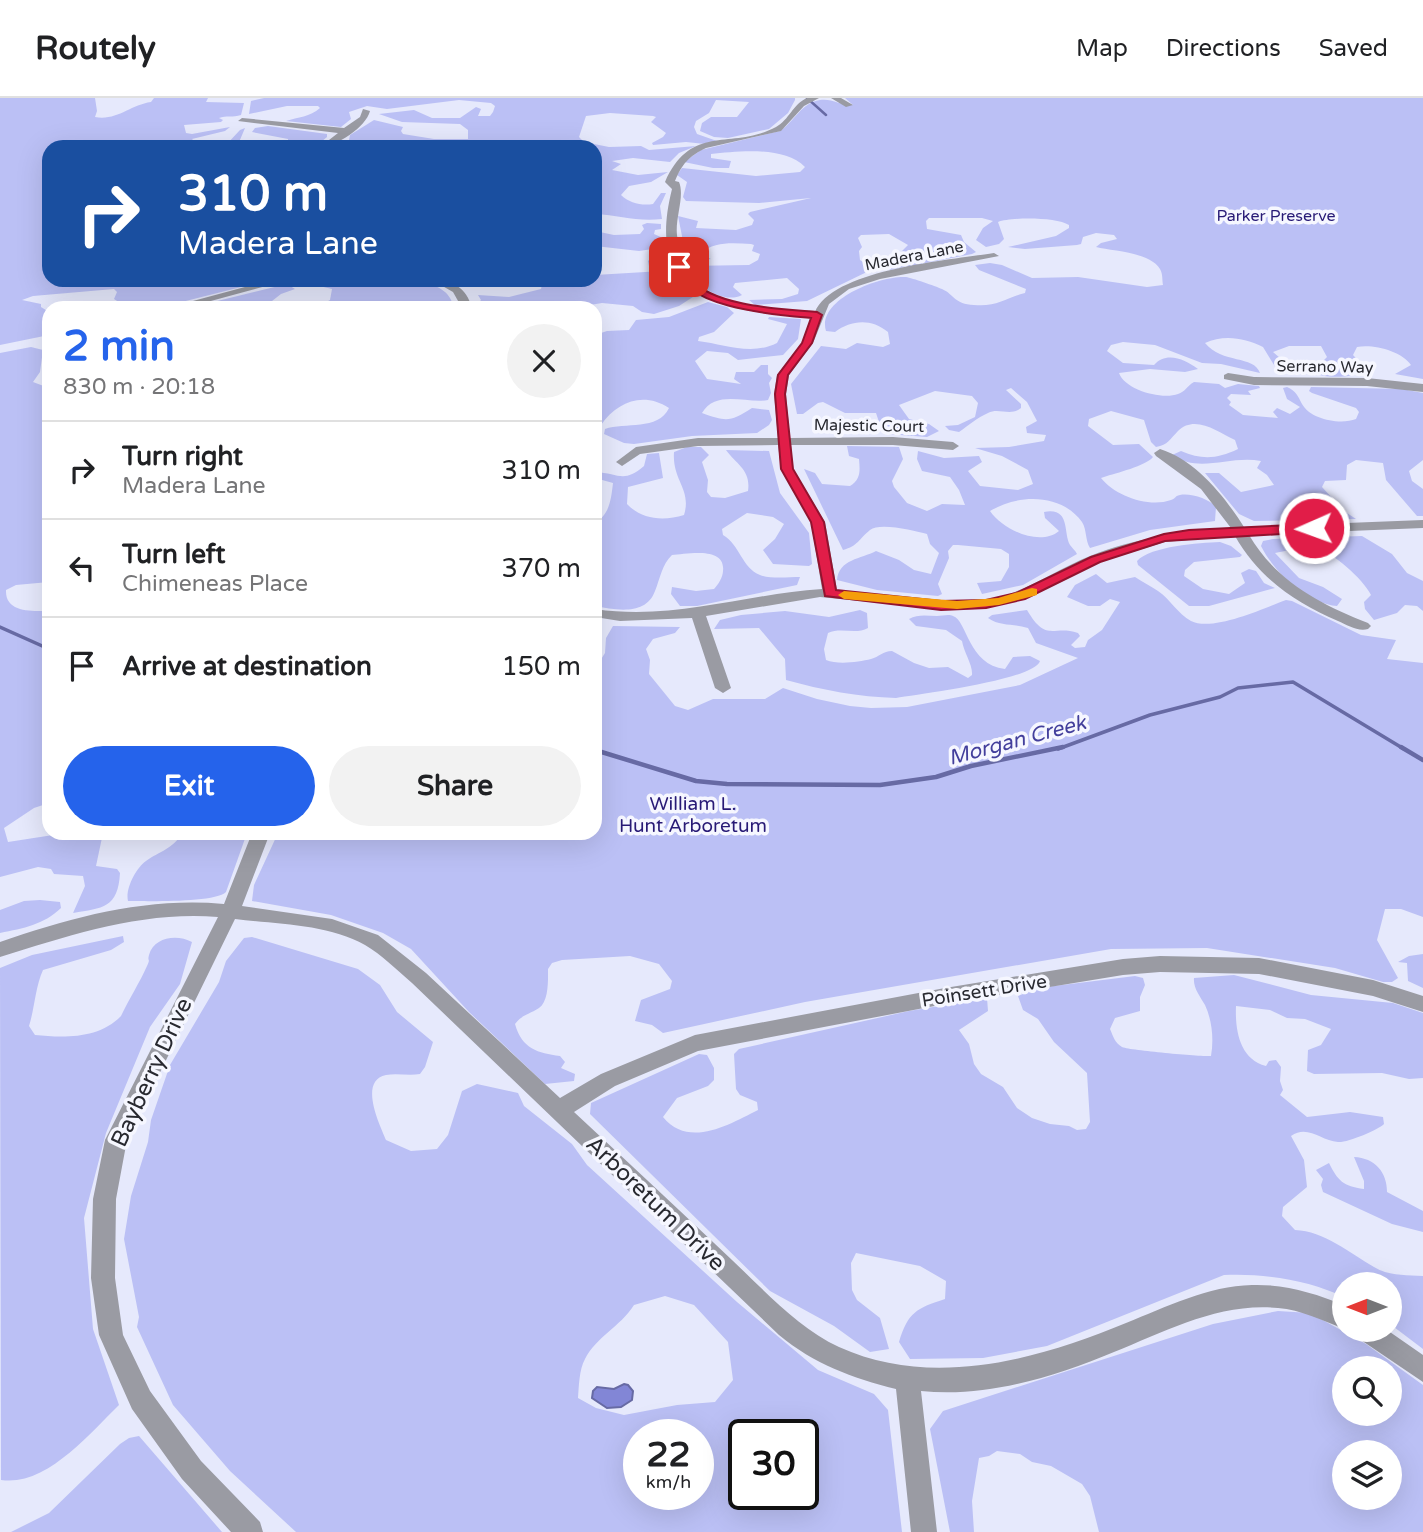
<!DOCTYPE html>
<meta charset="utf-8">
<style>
:root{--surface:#fff;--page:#f2f2f2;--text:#202124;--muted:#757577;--line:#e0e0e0;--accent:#2563eb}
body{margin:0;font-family:"Varela Round",sans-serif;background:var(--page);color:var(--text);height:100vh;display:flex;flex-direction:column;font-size:26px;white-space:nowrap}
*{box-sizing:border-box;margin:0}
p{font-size:23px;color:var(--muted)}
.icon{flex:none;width:38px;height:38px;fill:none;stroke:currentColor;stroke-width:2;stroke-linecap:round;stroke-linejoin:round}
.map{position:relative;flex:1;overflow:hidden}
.panel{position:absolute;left:42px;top:203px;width:560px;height:539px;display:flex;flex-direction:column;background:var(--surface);border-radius:21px;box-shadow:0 7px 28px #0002}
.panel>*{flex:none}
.guide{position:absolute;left:42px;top:42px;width:560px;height:147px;border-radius:21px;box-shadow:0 7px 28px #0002;background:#1a4fa0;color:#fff;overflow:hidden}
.needle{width:46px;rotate:270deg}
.tools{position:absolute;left:1332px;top:1174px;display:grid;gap:14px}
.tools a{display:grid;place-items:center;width:70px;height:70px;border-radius:50%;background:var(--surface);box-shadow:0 7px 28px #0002;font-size:35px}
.speed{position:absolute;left:623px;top:1321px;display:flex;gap:14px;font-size:35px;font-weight:700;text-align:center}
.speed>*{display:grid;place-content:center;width:91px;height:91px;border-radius:50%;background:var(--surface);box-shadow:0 7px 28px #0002;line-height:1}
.speed small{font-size:18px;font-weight:400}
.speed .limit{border:4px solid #111;border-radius:10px;background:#fff;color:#111}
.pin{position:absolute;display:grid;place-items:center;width:60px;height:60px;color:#fff;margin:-30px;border-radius:14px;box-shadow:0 4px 10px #0006}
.me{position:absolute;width:77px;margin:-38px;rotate:268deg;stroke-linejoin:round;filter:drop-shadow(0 0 5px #0008)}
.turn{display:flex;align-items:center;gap:24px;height:147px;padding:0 21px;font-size:32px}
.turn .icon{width:91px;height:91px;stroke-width:2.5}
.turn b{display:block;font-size:49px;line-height:60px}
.round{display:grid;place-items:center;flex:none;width:74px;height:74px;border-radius:37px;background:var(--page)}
.headline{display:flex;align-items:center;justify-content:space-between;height:119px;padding:0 21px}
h1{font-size:42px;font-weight:700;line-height:52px;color:var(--accent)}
.button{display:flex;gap:14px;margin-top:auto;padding:14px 21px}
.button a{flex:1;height:80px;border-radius:42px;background:var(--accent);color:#fff;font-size:28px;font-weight:700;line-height:80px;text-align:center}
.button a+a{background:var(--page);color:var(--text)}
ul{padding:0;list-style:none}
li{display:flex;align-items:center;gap:21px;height:98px;padding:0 21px;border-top:2px solid var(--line)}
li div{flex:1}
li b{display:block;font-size:26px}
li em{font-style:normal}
header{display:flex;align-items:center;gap:42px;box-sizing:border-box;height:98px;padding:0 35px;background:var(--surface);border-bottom:2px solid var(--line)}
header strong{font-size:33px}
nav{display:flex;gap:38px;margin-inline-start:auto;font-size:24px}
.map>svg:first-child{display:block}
.green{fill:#bbc0f5;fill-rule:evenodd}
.water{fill:#8286d6;stroke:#676aa4;stroke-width:2}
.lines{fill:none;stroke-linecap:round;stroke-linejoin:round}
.stream-far2{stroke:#676aa4;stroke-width:2.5}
.stream-far1{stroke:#676aa4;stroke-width:3.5}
.stream{stroke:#676aa4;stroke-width:4.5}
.minor{fill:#9a9ba3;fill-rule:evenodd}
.route{fill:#e11d48;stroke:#92132f;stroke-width:2}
.slow{fill:#f59e0b}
.labels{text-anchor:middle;stroke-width:7;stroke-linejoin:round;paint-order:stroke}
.far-park-label{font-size:16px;fill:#281a76;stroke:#f6f7ff}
.far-street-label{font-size:16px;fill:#282930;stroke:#f6f7ff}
.park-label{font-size:19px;fill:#281a76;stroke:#f6f7ff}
.street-label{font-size:19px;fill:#282930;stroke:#f6f7ff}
.water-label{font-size:21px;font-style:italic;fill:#433f9c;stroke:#f6f7ff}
.near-street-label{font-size:23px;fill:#282930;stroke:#f6f7ff}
</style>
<header>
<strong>Routely</strong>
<nav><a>Map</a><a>Directions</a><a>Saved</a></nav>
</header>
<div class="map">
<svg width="1423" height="1434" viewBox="0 0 1423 1434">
<rect width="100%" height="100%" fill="#e6e9fc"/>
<!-- green -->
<path class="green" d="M0,0H95L97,13L95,19C117,23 130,7 151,4L154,0H208L206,4L244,5L241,17C233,20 226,17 219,20L223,22L221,24L184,27L186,35L192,36L230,29L225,33L192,41C200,50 215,49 226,47L240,32L245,30L237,49H49V182H269L158,210H128L114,201L117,194L114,191L33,198L22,202L41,206V209L49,214V237L0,247Z
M264,0H795V2L788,15L769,31L728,40L714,39L700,33L702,25L711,19H737L749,4L716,2L709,15L696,23L694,29L697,36L717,43L705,46L686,44L653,47L652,45L663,39L666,35L651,24L656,19L653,18L610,15L586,18L579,39L584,44L609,49L641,48L649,52L696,48L679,55L670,64L633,60L612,63L621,66L612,72L638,77L668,74L651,84L629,88L621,97C629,105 642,108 653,106L661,95H666L660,108L662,121C637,124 619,117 595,116V49H408L382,44L353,46L349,42L350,37L374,22L403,29L401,33L403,36L434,41H468V32L460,26L402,24L379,16L414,12L432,20H460L476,9L481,11L478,18H490L493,14L495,8L491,5L459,2L387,11L367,8L349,14L351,21L341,29L286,23C298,19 310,19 320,10L318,8H287L249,16L251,3Z
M845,0H1423V281L1395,276L1411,267C1401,253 1374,246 1357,249L1353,257L1368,273C1353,279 1327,282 1312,274L1327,259L1321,248H1289L1273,254L1287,266L1292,275H1279L1263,249C1245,240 1224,236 1205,245C1222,266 1254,257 1260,275L1221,266L1202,265L1155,247L1123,244L1111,247L1107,253L1123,265L1154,267C1166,253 1185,261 1198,271L1185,274L1150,271L1119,275C1125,292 1162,302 1178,296C1185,294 1187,288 1194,284L1219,286L1225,290L1238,286L1259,288L1260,290L1248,293L1251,297L1231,296L1227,300L1231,304L1229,307L1243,317L1278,320L1273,314L1277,310L1290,316L1300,309L1287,301L1283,290L1287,289C1296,293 1298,298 1302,306C1311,322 1341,327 1356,321L1359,314L1356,310L1312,295L1309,293L1311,289L1402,291L1423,295V362L1409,373L1412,383L1423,391V418H1417L1386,382L1383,365L1356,362L1347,367L1346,382L1325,383L1322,389L1344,413L1356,421L1254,423L1239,416L1205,375H1219L1241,394L1274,387L1267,377L1257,370L1261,363C1230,357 1199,376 1172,357L1181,353C1202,362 1217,361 1238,351L1235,342C1218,334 1195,316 1178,333C1170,341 1168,347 1156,349L1151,344L1144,322L1111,313L1089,321L1088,328L1113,347L1139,346L1153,359C1146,368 1116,375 1104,379L1101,380C1115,398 1149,410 1171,402C1177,400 1174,398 1180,397C1191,395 1209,401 1216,409L1215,423L1150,432L1090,450C1085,442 1087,432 1082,424C1061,395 1018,396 990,413C1003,432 1040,449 1059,433L1045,420L1044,414C1071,409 1063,435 1070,447C1072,450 1075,452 1077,456L1023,487L982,496L977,485L1001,483L1009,469V456L1001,451L958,447H953L948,453L949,460L938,486L942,496L938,498L877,492L837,482C839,461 861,461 876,453L899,462L914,472L931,476L939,455L930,446L927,436C915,433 880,424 870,432C859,441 858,448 843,452L804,371L815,375L822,386L850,388C861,381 860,373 859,361L849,358L847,348L899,349L903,361L892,383L894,389L907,405L927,413L942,406L965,407L959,392L950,379L922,373L917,361L918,353L944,360L979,358L982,364L968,373L980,388L1018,392L1033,386L1028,372L1002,358L975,350L1009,349L1044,343L1046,337L1027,335L1026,329L1037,323L1027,304L1011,290L1006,292L1021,306V310C1010,319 999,309 988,315C977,320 969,327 959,334L949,332L945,328L958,327L975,319L978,305L972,298L935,293L899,307L909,321L929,326L939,333L927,339L887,336L882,333L876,315H845L823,304L818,305L803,316H797L791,286L821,248L846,251L857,245L883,249L890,246L888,234C871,220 851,222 835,234L826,233C816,201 882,177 906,179C912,180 935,188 942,191C955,197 954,206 974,207C998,209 1005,200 1025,195L1026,191L979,172L975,167L990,165L1002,167L1032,180L1078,179L1147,189L1163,187C1162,182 1163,176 1160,171C1150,154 1112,153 1096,149L1101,145L1117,141L1114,137L1096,135L1083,139L1081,146L1077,147L1025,151L1008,149L1056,138L1069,130V127C1056,119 1012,119 998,124L1004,141L999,146L986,149L976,142L983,130L993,123L982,120H929L926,123L927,131L961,137L964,144L976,154L972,156L890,172L882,166L870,162L901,154L908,147L889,136L861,137L858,140L862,149L859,153L860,162L873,171L807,203L755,207L749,202L782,201L798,196L799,191L787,180L735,185L733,189L742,197C723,207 693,186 687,168L749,167L758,162L760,156L752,153L754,147L751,146C733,145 715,143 700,155L711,161L687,163L678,118L698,123L696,130L736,132L752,127L754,122L748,116L750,114L811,100L759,105L686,103L683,99L687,84L677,77L682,70L756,78L800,74L805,69C784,48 739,53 711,56V60L731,63L729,70H713L684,64L701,52L780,33C795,23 801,5 820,2C832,0 842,8 853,7Z
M268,28L327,36V39L315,49H274L288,44V41L252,34L255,30Z
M647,125L661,126V131L655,132L654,136L663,140L665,152L660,159L670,170L649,168L648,163L661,151L659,150L639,153L595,148V133L614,137L640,136L644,131L642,127Z
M662,173L672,175L679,186L696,197L679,208L654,216L642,214L633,208L602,205L572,210H474L481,202L478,197L509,199L541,191L543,182H595V177Z
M294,182L421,183C437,188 450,192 454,210H315L330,202L332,191Z
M287,186L295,191L281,196L263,210H189Z
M708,204L727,209L734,215L714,234L699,239L698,243C724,246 751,258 777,245L787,226L768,221L769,219L801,221L798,241L783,257L738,262L728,255L707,253L695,263L707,281L741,286L734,281L736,274H754L761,267H768V276L772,280L769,285L771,295L768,302C747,306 716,291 702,315C727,324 730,324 752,310L769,312L772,322L769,327L757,335L692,338L634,346L624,345L604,336L605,331C625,324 658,333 669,310C643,293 617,304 601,327L595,329V237L607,233L629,232L636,222L669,219Z
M31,249L43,252L40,274L33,284L49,290V484L16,487L6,492C5,515 32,513 49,513V705L34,710L4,730L8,744L66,735H103L96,768L117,771L120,775C118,810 103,810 73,815L85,788L83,778L54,776L51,771L38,769L0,779V255Z
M687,349H701L709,357L702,364L708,382L707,394L711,399L725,400L748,393C751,372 737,367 726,352L769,353L780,395L809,435L812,466L809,468L773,466L763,452L775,441L784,426L773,419L747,415L722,431L723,437C740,447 742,470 760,477C771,481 788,479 800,479L797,487L697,508H680L671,496L672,489L696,493L714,491C718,487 723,479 723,473C726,448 687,456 672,457C662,466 660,481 655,493C646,518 616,512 595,508V425C610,416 611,401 613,385L595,380V374C619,375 623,386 644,368L647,356L659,355L663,380L628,389L627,406C642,422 664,423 684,417C692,391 672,383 674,354Z
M1362,438L1392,456L1407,475L1423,483V513L1417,508L1405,507L1397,515L1374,522L1365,511L1364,504L1371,497C1363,481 1332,453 1315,450C1304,448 1286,453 1275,455L1299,480L1323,489L1342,501L1337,508C1306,505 1274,474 1261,448L1263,443L1273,441Z
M1220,444L1231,448L1242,457L1240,459L1194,464L1185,472L1184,478L1203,491L1229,496L1245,485L1241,475L1249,471L1256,473L1264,485L1275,490L1209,508H1189L1138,467L1137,463C1151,448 1199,445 1220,444Z
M1096,476L1107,485L1135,479C1142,484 1151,488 1158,493C1170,501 1178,516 1191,523C1213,534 1264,510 1286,502L1292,503L1361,537L1396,542L1387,561L1423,565V819L1401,811H1385L1377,842L1398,880L1392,884H1383L1335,870L1207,850L1111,851L805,904L663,935L652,927L635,923L641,902L670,891L672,883L659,866L630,858L562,862L552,865L548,871C548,882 549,903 539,910C528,917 523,916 515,926C522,951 538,955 560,958L565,964L561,970L575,976L574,983L545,986L469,914L411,851L383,835L331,817L252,803L254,787L278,735H595V571L605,555L606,540L613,528L680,529L675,535L653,541L646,551L650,562L649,576L675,608L688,612L713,601H765L783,590L817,601L850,608L871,610L907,609L1020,587L1078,560L1036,545L1028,530C1013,525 1001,529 988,520L992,517L1027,512C1047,546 1053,526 1078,535L1080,538L1071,547L1075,550L1085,549L1088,542L1102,532L1120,504L1110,501L1100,508H1088L1067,499L1075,487Z
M860,512L867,515L868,530C856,537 841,529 828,535L824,551L826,562C838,567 859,564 871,561C879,559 883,553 892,553L914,565L929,570L948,569L968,580L972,577C973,567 964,555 962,543L946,532L916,528L909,521C918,516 927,518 937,518C942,518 949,516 953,518C967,522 968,567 1005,571L1013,559L1030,558L1040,563C1034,582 920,596 896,600C859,599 822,592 786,582L785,561L759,530L714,531L720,522L741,517L785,513L829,519Z
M182,735H247L226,794C215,805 147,803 128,803C125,791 136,770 146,763C160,753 173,751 182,735Z
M40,802L60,804L61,810C43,827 24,830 0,835V812L24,803Z
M123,838L124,844L111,852L43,872C35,890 35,909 29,928L35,937C64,940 99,941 121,918C129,901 140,884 147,868C151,859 147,865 149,857C154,839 177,836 192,844L180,886L150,929L106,1035L84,1120L93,1231L119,1307C90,1335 46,1389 1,1382L0,870L32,857Z
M252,839L358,871L380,887L397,914L433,944L425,969L420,976C409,978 397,975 386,977C358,983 380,1027 386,1042L411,1053L437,1051L448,1037L462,993L477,986L518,995L524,1008L572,1046L587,1067L737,1204L818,1272L874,1296L888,1312L902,1434H296L230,1373L173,1307L137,1229L139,1219L124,1141L131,1098L148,1044L151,1022L170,967L219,884L226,863L244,840ZM665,1198L694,1207L728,1244L733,1282L715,1304L677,1307L624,1317L596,1310L578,1300C579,1288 579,1272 585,1261C596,1239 620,1229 634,1207ZM639,1337H698V1396H639ZM744,1337H803V1396H744Z
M1423,856V890L1408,883L1407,865L1398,864L1409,858Z
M1234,877L1311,897L1393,905L1423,915V980L1409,981L1382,975L1314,976L1307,973L1308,952L1321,947L1331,931L1305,921L1287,920L1270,912L1236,908C1235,931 1239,961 1266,968L1269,963L1276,962L1281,969L1280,983L1283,992L1280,997L1307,1019L1350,1014L1383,1019L1384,1026C1378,1032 1347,1045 1338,1044C1321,1043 1308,1026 1291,1038L1304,1062L1307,1089L1283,1109L1282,1118L1295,1132C1324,1133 1350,1155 1374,1169C1389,1178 1406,1177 1423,1178V1251L1390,1226V1186H1344V1199C1309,1182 1262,1175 1224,1177L1047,1248L983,1260L910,1261L899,1244C908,1214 917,1210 945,1201L946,1183L920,1168L856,1155L851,1165L852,1192L857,1202L880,1220L889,1251L870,1254L834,1228L770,1193L590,1016L591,1005L699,956L707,957L714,970V982L708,988L677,1000L663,1019C689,1051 730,1026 758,1012L757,1004L740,997L736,991L734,956L739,951L909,913L987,900L988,913L959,932L969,946L974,966L981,976L1003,989L1017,1010L1032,1020L1050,1026L1069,1028L1077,1032L1086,1031L1090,1024L1087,975L1054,944L1038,921L1023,912L1018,898L1038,890L1135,878L1143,880L1145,887L1140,899V913L1115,920L1110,931C1113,938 1115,945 1122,949C1127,952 1204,959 1211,958C1214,941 1212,922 1205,907C1200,898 1193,890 1194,880Z
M1354,1059C1375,1060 1387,1074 1387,1094L1423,1113V1134L1392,1126L1323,1094L1321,1087L1323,1081L1316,1072L1329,1065C1338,1083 1343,1088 1364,1091V1083Z
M1278,1213L1310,1215L1366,1246L1423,1287V1434H1099L1090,1398L1082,1386L1051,1368L1032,1364L1020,1356L997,1353L989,1358L979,1360L972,1403L974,1434H950L930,1331L943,1313L1213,1226ZM1344,1270H1390V1316H1344ZM1344,1354H1390V1400H1344Z
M139,1338L222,1434H11L49,1415L120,1346L129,1340Z"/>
<!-- water -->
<path class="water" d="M624,1286L628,1287L633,1293L632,1302L621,1309L607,1310L592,1300L593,1293L597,1289L614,1291Z"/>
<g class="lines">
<!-- stream-far2 -->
<path class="stream-far2" d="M807,0L826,17"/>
<!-- stream-far1 -->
<path class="stream-far1" d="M0,529L49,551
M1058,651L1150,617L1220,599L1238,590L1293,584L1404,651"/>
<!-- stream -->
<path class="stream" d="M1401,649L1423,662
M595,652L696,683L727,686L880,687L936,679L971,668L1063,649"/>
<!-- minor -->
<path class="minor" d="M807,0H819L804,8L781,33L706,50C689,58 682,66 675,83L679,84C685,98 675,120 677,137C685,214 754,208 815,214C833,171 951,162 994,155L999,158L880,181L849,191L829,206L813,245L789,277L786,296L790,340L893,339L953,344L959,348L953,352L893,347H791L793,371L825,424L837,492C885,497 938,508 986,502C1024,496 1055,472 1090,458C1135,440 1182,434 1231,430L1201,391L1156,358L1154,355L1160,351C1196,362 1225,399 1244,429L1423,422V430L1249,437C1276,483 1320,506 1368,525L1371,528L1368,531C1358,534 1347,527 1338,523C1294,504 1259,480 1235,438L1165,444L1100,464L1025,501L986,510L941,511L820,499L706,518L731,590L723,595L715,590L692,520L620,523L595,519V511C673,523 745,496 822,491L811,424L781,371L778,347L698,348L640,356L622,368L616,364L636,349L698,340H778L774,296L777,277L802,245L812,220C725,212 643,206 672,91L665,84C692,24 731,53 776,29C789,22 793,6 807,0Z
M831,0H841L853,7L846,9Z
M363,11L370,13C366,29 336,49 320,49L338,35L238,23L242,20L344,30L360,19Z
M271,182H288L185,210H167Z
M432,182C453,182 466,189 472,210H462L453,194Z
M1228,275L1254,279L1367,280L1423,286V294L1367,288L1254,287L1224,281V277Z
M252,735H270L242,808L332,821L378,837L426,875L560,1000L601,976L695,937L945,890L1123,861L1160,858L1259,860L1373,882L1423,898V914L1373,898L1259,876L1160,874L1123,877L945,906L698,953L615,988L574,1014C627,1063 680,1113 732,1162C765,1193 798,1230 839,1249C931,1291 1037,1262 1126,1225C1166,1209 1208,1188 1252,1187C1285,1186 1314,1195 1344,1207V1231C1322,1222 1301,1212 1278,1210C1220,1204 1166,1233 1114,1254C1054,1279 986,1300 921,1293L937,1434H911L896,1291C852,1280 814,1266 779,1237L412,885C397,872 382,857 365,847C328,826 277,826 235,821L127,1042L116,1101L115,1180L123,1237L150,1293L201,1363L260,1424L263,1434H231L182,1381L132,1311L99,1237L91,1180L93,1101L105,1042L218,819C141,813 72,837 0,859V844C73,819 146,799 224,806Z
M1355,1232H1387L1423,1257V1284L1358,1240Z"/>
</g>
<!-- route -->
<path class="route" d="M676,167H682C685,171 688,177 691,181C714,209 783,211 817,214L822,217L812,245L788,277L785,296L793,371L824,424L836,492L941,503L986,502L1016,495L1091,459L1164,436L1189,432L1314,426L1320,430L1314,434L1165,443L1100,464L1025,501L986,510L941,512L825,498L811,424L781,371L775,296L778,277L802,245L811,220C778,217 678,210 676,167Z"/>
<!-- slow -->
<path class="slow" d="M1032,490L1037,491V497L999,507L957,511L844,501L838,497L844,493L957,503L998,500Z"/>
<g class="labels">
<!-- far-park labels -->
<g class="far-park-label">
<text x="1276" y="123">Parker Preserve</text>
</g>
<!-- far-street labels -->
<g class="far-street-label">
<text transform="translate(914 157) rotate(-11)" y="6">Madera Lane</text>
<text transform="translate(1325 268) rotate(1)" y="6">Serrano Way</text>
<text transform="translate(869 327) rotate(1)" y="6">Majestic Court</text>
</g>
<!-- park labels -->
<g class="park-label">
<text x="693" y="712">William L.<tspan x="693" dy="22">Hunt Arboretum</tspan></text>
</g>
<!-- street labels -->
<g class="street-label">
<text transform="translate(984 892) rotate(-9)" y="7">Poinsett Drive</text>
</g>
<!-- water labels -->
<g class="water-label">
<text transform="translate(1017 642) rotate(-15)" y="7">Morgan Creek</text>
</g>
<!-- near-street labels -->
<g class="near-street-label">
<text transform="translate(151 974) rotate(-65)" y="8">Bayberry Drive</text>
<text transform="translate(656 1105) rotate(44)" y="8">Arboretum Drive</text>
</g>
</g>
</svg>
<div class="tools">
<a><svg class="needle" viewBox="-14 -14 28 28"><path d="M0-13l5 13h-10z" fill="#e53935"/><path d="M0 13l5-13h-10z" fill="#757577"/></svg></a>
<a><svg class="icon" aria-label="search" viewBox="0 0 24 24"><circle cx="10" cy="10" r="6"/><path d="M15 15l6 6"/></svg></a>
<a><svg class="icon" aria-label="layers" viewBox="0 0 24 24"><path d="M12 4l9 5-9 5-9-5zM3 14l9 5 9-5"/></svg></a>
</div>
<div class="speed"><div>22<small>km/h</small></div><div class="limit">30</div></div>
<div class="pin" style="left:679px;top:169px;background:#d93025"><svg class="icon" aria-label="arrive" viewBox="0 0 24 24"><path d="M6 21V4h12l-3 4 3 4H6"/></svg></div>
<svg class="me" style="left:1314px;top:430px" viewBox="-20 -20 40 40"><circle r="17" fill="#e11d48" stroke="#fff" stroke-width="3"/><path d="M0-11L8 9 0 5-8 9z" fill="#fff"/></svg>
<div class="guide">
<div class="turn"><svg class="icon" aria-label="right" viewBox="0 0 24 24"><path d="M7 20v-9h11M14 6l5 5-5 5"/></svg><div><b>310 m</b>Madera Lane</div></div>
</div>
<section class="panel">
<div class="headline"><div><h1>2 min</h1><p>830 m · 20:18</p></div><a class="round"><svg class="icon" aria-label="close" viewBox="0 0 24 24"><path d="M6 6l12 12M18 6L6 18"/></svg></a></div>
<ul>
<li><svg class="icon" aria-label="right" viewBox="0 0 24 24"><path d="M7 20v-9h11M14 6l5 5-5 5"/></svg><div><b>Turn right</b><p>Madera Lane</p></div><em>310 m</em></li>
<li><svg class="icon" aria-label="left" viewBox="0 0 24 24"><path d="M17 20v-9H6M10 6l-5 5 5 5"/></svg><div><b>Turn left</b><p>Chimeneas Place</p></div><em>370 m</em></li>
<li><svg class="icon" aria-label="arrive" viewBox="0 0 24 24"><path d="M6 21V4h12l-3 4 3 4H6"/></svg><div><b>Arrive at destination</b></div><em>150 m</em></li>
</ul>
<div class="button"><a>Exit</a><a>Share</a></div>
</section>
</div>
